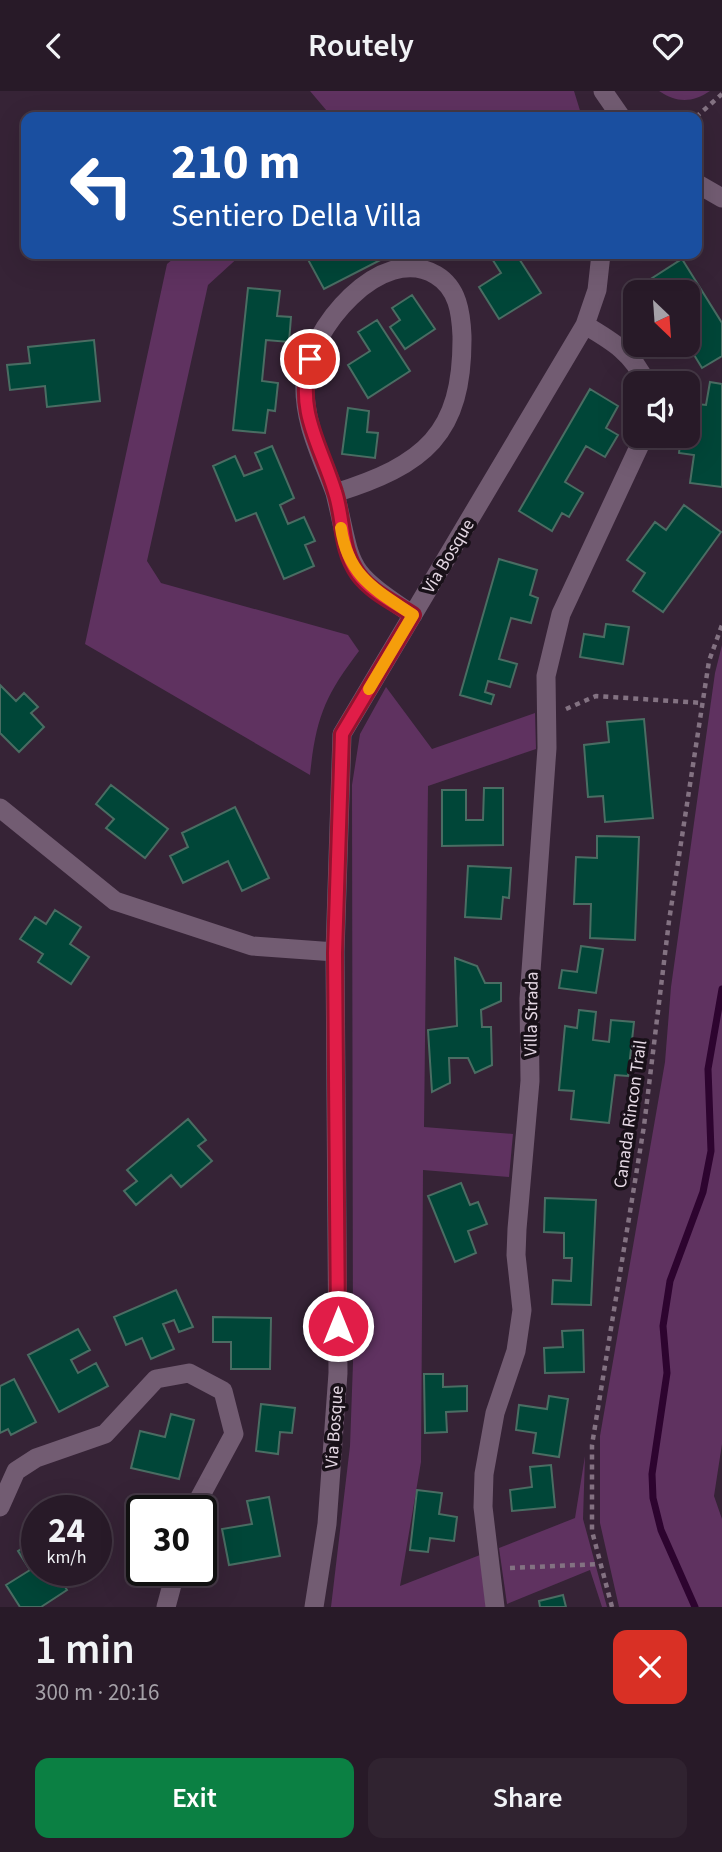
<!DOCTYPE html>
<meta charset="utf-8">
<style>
:root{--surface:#281a28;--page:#302330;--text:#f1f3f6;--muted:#a5a1a8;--line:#443845;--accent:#0b8043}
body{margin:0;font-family:"Source Sans 3",sans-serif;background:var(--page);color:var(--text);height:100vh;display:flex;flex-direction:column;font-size:26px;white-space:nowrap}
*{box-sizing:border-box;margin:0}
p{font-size:23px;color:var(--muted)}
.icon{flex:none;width:38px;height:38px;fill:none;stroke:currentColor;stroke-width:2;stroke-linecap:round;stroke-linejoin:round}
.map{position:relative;height:1516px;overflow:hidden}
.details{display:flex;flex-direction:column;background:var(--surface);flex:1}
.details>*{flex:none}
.hud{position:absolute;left:21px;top:21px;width:681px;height:147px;border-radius:14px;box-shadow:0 7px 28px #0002,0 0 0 2px var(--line);background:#1a4fa0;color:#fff;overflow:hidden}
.needle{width:46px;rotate:155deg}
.buttons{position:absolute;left:623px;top:189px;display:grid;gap:14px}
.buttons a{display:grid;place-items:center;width:77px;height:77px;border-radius:14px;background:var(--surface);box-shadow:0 7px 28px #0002,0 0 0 2px var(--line);font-size:35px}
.speed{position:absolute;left:21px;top:1404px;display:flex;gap:14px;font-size:35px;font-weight:700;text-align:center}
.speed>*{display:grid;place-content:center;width:91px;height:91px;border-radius:50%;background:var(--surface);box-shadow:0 7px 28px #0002,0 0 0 2px var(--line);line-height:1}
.speed small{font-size:18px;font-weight:400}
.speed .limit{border:4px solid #111;border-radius:10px;background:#fff;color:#111}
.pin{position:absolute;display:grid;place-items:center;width:60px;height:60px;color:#fff;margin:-30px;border:4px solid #fff;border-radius:50%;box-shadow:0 2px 7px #0007}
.me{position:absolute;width:77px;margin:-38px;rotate:0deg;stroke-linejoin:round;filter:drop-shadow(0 0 5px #0008)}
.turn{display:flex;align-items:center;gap:24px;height:147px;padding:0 35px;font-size:32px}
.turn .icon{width:91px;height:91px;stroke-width:2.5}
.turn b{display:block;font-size:49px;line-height:60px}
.round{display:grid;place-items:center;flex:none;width:74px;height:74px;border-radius:14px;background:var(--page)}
.head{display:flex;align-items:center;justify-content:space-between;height:119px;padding:0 35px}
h1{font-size:42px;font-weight:600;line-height:52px}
.action{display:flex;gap:14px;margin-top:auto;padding:14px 35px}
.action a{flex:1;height:80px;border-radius:14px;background:var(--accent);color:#fff;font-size:28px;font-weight:600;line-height:80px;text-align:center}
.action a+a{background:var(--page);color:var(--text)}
header{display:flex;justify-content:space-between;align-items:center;height:91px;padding:0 35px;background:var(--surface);font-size:32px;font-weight:600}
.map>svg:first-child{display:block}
.green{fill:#5f3260}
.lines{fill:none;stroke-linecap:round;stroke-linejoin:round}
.stream{stroke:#2d042f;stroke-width:7}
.building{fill:#004638;stroke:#4a6d63;stroke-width:2}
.path{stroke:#837282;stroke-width:4.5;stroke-dasharray:5 5;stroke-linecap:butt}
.minor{stroke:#725c72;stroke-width:19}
.route-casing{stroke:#92132f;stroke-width:18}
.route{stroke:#e11d48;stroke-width:12}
.slow{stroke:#f59e0b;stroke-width:12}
.labels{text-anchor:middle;stroke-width:7;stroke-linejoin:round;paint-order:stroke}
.street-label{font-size:18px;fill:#e5d8e4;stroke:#181018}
</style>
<header><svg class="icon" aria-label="back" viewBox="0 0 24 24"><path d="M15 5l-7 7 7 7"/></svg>Routely<svg class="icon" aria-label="heart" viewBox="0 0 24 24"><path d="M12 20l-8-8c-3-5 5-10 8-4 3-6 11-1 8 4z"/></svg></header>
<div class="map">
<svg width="722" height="1516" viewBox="0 0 722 1516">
<rect width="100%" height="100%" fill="#362336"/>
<!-- green -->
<path class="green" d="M310,0H574L582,26H332Z
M659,0H710C692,12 677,12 659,0Z
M179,163H242L208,194L147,470L161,492L348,544L359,560C325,605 316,626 310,684L85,553L167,173Z
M722,554V1353L714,1405L722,1428V1516H619L600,1432V1345L665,971L671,896L715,582Z
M386,596L432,658L535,622L536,658L428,695L424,1036L513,1043L509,1086L423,1079L421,1371L400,1495L480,1464L486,1516H331L350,1355L353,1272L352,694L360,643Z
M585,1365L583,1428L607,1516H602L590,1479L507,1513L499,1457L575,1427Z"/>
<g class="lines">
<!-- stream -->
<path class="stream" d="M695,1516L661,1439L653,1407L652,1383L667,1282L663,1235L670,1190L703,1101L711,1060L708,978L722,898"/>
</g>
<!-- building -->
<path class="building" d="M305,163H392L324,198Z
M489,163H516L541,202L499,228L479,196L501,182Z
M682,168L722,232V265L702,277L688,254V201H653L646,191Z
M248,197L280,200L277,225L291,226L289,251L266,249L262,290L278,292L275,320L268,319L265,342L233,339Z
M412,204L435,238L405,258L390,236L400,229L392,217Z
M377,229L410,280L368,307L348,274L370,260L358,241Z
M94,249L100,310L47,316L45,295L10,299L7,274L30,272L28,256Z
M665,254H685L670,263Z
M710,291L722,293V396L690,392L694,364L679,362L681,345H688V312L706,314Z
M590,298L618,315L606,337L618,344L605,366L586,355L565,391L583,402L569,426L562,422L552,440L519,420Z
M348,317L369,320L367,341L378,342L375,367L342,363Z
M272,355L294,407L280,414L288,433L304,426L315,450L305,454L314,475L284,488L256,422L236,430L213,375L235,365L244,385L262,378L255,362Z
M684,414L721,441L663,521L633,500L645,482L627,469L655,431L666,439Z
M499,468L537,479L530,504L538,507L531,532L511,527L499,568L517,573L510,596L488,590L485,601L494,604L491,613L460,604Z
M606,533L629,536L623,573L580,566L584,543L604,546Z
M0,594L16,610L24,602L38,616L31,622L44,636L19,661L0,642Z
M644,628L653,727L605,731L603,705L588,706L584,654L609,651L607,631Z
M111,694L168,738L145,767L106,737L114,728L96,713Z
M484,697H503V754L442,755V699H466V729H483Z
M235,716L269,787L242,800L228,770L183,792L170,765L188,756L182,742Z
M597,745L639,746L635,849L590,847L591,813H574L576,766L597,767Z
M468,775L511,777L509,807L503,806L501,828L465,826Z
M55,819L81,836L70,853L89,866L71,893L38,871L43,863L20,848L35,826L46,833Z
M581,855L603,858L596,902L559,897L562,879L577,881Z
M455,867L477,875L485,892H501V910L481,919L482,936H491L492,974L475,982L468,967H449L450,992L432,1001L428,939L457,935Z
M579,919L596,921L593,949L609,951L611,929L634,931L628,985L615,984L609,1032L571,1028L574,1000L559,999L565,935L577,937Z
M188,1028L206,1049L198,1055L212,1070L181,1096L171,1084L136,1114L124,1100L137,1090L127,1079Z
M461,1092L470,1114L478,1111L487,1133L468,1140L476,1162L455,1171L428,1105Z
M545,1107L596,1109L591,1214L552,1213L553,1189L571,1190L572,1167H564V1142L544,1141Z
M176,1199L193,1236L179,1241L174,1229L163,1233L174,1258L151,1268L142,1247L126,1254L114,1226Z
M213,1226L271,1227L270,1278H231V1251H213Z
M78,1238L90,1259L71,1269L78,1282L96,1272L108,1295L59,1321L28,1264Z
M583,1239L584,1281L545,1282L544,1257L563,1256L562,1240Z
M424,1283H443V1296L467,1295V1320L446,1321L447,1341L425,1342Z
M14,1288L36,1331L11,1344L8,1338L0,1342V1295Z
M549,1305L568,1308L559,1366L533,1362L536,1342L516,1339L519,1314L547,1318Z
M261,1313L295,1317L292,1342L280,1341L278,1363L256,1360Z
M171,1323L194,1329L179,1388L131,1377L140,1340L165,1346Z
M551,1374L555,1416L512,1420L510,1399L532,1396L530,1376Z
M417,1399L442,1402L439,1423L457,1426L454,1450L430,1447L428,1461L410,1459Z
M269,1406L280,1465L229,1474L222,1438L252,1433L247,1410Z
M35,1449L37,1479H54L67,1499L41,1516H20L6,1494L30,1479L18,1460Z
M563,1504L566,1516H540L539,1510Z"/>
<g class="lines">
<!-- path -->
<path class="path" d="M696,26L722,3
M566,618L596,605L703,612
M510,1477L600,1473
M612,1516L592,1440V1354L644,1035L669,830L709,570L722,534"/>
<!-- minor -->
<path class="minor" d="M603,0L621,26
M696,92L722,107
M585,234C612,250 633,262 646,292
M335,402C321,364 303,331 305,290C308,239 381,151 436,184C458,197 461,222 462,245C463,344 424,374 335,402C354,480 343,477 413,524
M0,717L115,810L252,855L335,861
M0,1416L16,1380L36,1367L105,1343L156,1288L189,1282L223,1300L234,1343L193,1419
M166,1516L176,1479
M314,1516L327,1433L338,1282L335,861L342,643L585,234L597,199L601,163
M495,1516L483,1416L484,1383L495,1322L516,1260L522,1219L516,1164L517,1138L530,990L529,908L547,657L546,585L561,523L644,345"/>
</g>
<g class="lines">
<defs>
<path id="route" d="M310,268C296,322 320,352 335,401C344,428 340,458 358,483C371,501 395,512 413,524L342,643L335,862L338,1235"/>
</defs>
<!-- route casing -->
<use href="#route" class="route-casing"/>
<!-- route -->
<use href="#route" class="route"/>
<!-- slow -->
<path class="slow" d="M341,437C348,486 376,499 413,524L369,598"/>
</g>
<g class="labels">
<!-- street labels -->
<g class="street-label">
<text transform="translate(448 465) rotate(-59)" y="6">Via Bosque</text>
<text transform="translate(531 923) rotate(-89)" y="6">Villa Strada</text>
<text transform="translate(630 1023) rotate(-82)" y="6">Canada Rincon Trail</text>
<text transform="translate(334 1336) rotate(-86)" y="6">Via Bosque</text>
</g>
</g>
</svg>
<div class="buttons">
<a><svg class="needle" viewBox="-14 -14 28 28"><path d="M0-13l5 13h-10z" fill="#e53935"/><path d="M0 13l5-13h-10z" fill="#a5a1a8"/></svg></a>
<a><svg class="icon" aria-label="sound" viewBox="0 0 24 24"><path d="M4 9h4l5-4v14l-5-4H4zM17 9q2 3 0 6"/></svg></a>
</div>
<div class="speed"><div>24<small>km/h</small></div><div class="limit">30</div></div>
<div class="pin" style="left:310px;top:268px;background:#d93025"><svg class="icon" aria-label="arrive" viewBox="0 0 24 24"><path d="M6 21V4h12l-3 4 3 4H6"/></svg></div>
<svg class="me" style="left:338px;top:1235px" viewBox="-20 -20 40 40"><circle r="17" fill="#e11d48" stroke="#fff" stroke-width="3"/><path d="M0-11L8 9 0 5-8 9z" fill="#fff"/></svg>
<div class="hud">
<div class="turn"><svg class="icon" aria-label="left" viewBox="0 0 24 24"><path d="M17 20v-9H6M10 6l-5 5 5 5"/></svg><div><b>210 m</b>Sentiero Della Villa</div></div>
</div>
</div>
<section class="details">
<div class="head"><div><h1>1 min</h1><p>300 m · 20:16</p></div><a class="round" style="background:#d93025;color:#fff"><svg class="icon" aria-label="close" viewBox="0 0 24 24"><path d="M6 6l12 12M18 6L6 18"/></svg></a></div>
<div class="action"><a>Exit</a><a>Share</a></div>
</section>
